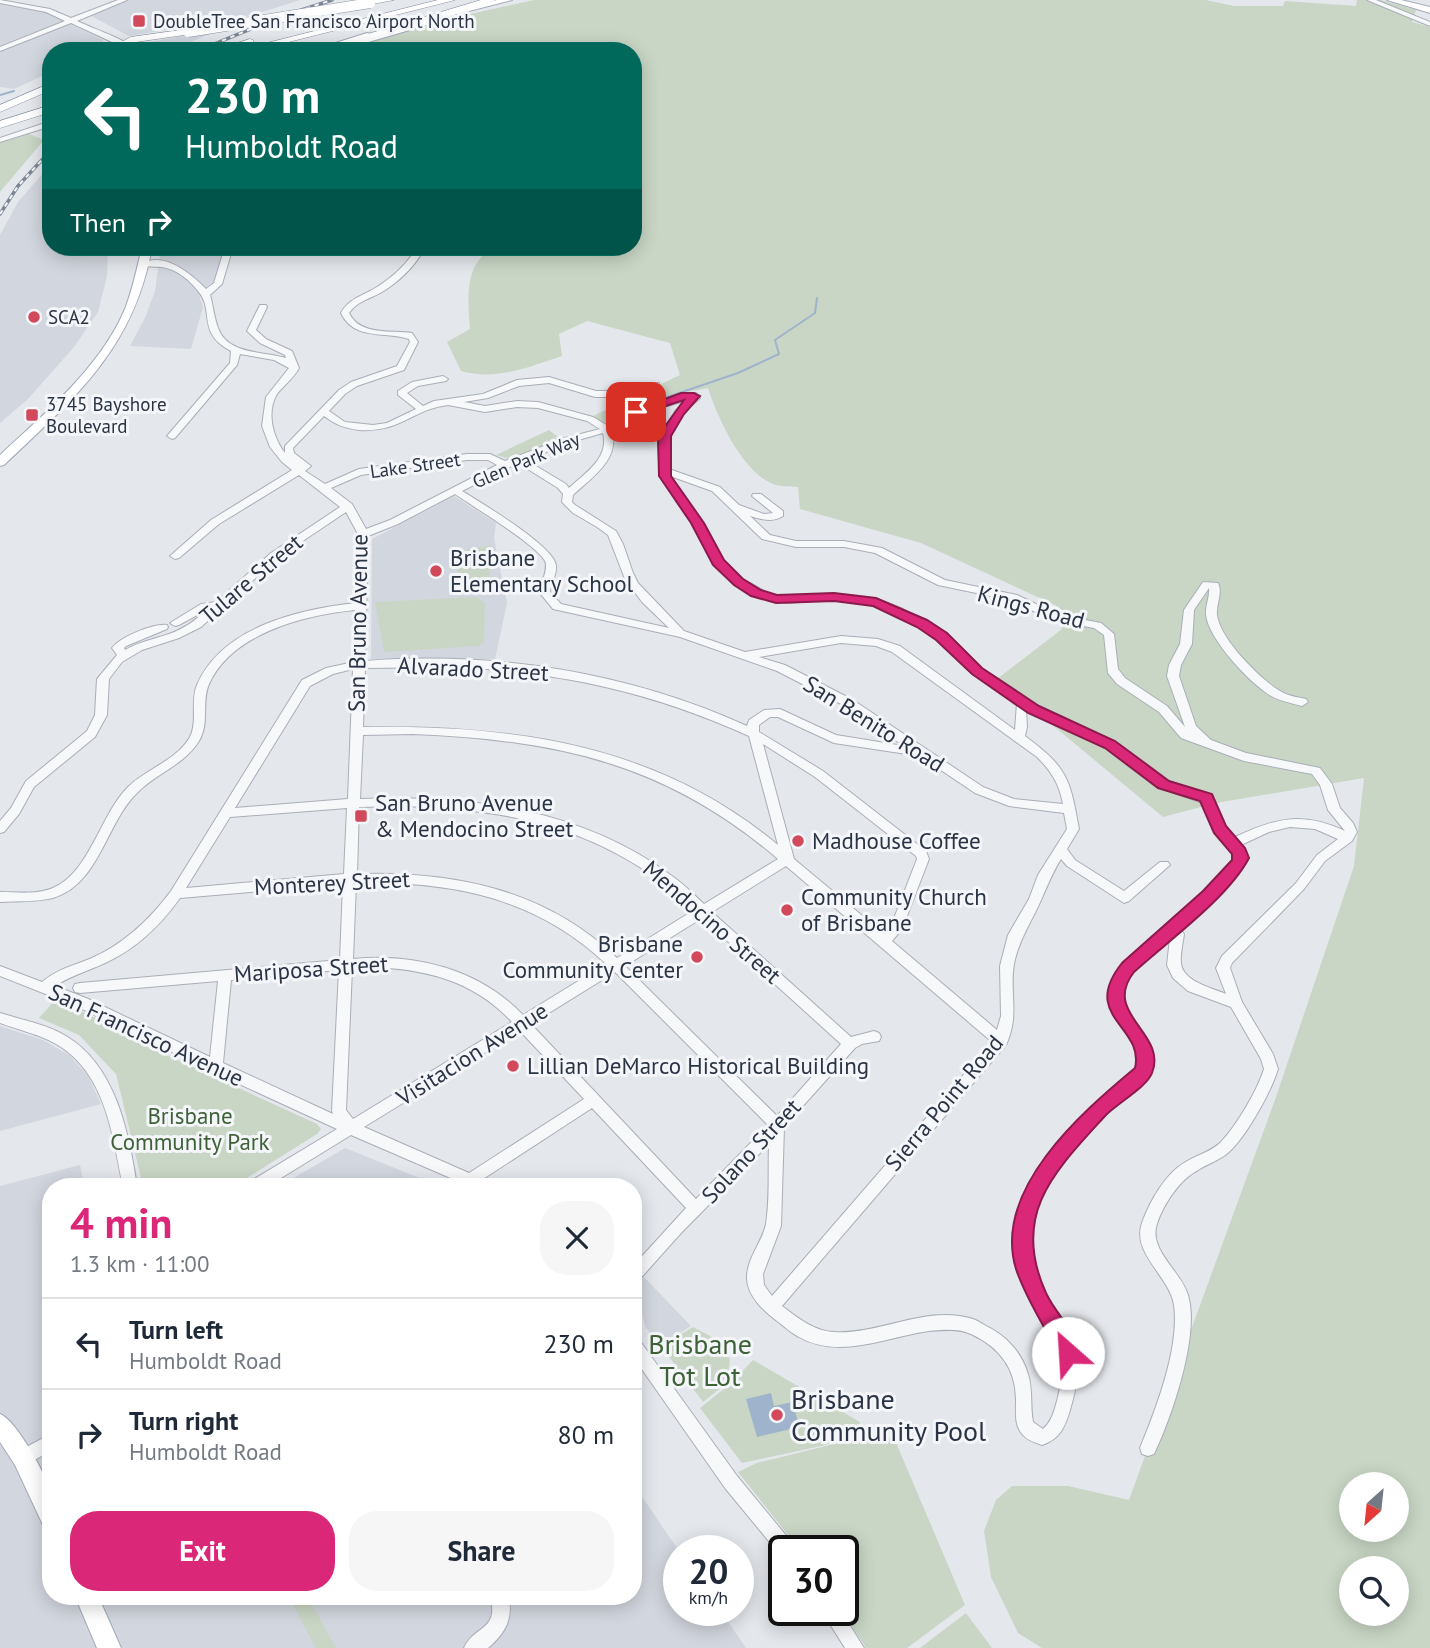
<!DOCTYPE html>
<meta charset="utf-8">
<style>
:root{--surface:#fff;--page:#f6f6f7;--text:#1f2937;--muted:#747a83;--line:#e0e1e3;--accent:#db2777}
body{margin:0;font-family:"PT Sans",sans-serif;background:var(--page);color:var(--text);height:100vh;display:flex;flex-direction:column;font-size:26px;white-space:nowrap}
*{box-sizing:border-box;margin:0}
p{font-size:23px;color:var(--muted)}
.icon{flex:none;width:38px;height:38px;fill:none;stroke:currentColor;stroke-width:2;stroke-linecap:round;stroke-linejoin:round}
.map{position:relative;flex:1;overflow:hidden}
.sheet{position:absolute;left:42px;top:1178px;width:600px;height:427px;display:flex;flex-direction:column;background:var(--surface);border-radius:28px;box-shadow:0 4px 18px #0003}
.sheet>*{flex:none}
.banner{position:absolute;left:42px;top:42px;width:600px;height:214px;border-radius:28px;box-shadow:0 4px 18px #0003;background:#00695c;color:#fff;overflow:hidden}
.needle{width:46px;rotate:207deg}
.tools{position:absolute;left:1339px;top:1472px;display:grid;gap:14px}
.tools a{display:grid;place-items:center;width:70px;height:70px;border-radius:50%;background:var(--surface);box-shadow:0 4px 18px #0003;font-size:35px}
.speed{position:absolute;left:663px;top:1535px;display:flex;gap:14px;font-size:35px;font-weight:700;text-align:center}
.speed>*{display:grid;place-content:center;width:91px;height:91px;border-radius:50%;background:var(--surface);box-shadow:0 4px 18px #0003;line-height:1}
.speed small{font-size:18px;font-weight:400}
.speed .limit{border:4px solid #111;border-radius:10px;background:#fff;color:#111}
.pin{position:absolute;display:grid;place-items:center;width:60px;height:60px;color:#fff;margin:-30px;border-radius:14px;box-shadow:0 4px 10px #0006}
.me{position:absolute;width:77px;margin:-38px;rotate:334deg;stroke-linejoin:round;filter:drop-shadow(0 0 5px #0008)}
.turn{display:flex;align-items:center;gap:24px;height:147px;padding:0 28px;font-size:32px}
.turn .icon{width:91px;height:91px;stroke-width:2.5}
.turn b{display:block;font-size:49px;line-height:60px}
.then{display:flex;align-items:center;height:66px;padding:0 28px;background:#0003;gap:14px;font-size:26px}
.round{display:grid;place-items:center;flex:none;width:74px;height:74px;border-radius:28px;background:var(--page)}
.overview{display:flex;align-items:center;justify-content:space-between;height:119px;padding:0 28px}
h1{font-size:42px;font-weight:700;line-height:52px;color:var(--accent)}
.action{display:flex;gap:14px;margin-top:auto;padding:14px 28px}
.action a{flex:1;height:80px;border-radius:28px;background:var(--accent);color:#fff;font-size:28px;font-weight:700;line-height:80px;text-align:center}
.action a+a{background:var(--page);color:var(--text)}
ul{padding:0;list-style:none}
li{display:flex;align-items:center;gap:21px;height:91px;padding:0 28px;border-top:2px solid var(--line)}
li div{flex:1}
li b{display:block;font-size:26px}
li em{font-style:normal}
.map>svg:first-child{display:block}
.built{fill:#d2d6de}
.green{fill:#c9d6c5;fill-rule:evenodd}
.water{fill:#9fb4cc}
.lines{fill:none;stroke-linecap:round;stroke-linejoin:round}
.stream{stroke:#9fb4cc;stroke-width:2}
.minor-casing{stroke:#a9aeb7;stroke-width:2}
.major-casing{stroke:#a3abb8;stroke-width:2}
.highway-casing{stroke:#8b94a3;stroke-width:1}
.minor{fill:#f7f8fa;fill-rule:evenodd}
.major{fill:#fff;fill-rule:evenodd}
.highway{fill:#fff;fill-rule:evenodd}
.rail-casing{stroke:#7d8696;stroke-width:3.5}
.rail{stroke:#f4f6f9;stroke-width:2;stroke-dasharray:4.5;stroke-linecap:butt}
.highway-bridge-casing{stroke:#8b94a3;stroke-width:11;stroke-linecap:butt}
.highway-bridge{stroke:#fff;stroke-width:10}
.route{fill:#db2777;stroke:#8e194d;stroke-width:2}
.poi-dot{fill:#d1495b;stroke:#f4f6f9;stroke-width:2.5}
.labels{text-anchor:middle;stroke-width:6;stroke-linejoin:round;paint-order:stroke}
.far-poi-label{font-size:19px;fill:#2b3445;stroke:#f4f6f9;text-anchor:start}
.far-street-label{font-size:19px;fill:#2b3445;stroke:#f4f6f9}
.poi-label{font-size:23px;fill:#2b3445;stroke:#f4f6f9;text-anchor:start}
.street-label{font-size:23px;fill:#2b3445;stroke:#f4f6f9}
.park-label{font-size:23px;fill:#3f6138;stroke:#f4f6f9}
.near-park-label{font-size:28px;fill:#3f6138;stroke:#f4f6f9}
.near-poi-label{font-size:28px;fill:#2b3445;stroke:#f4f6f9;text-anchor:start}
</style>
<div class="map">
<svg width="1430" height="1648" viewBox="0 0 1430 1648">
<rect width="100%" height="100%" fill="#e4e7ec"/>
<!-- built -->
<path class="built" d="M126,0H300L253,15L129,36L91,16Z
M0,2L37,8L103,40V46L96,51H51V72L14,89L0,87Z
M227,27L169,51H147L141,44Z
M51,164V247H108L107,276L98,312L74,347L28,399L0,423V235L18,202Z
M161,247H225L217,280L198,292L203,307L191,349L130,346L145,318L155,291Z
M454,496L496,523L494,538L507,603L495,659H371L372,539Z
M0,1026L43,1040L69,1055L88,1076L101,1104L0,1131Z
M345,1148L422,1179L428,1186H280Z
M80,1165L84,1186H51V1596H634V1485L679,1551V1610H720L746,1648H0V1186Z
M641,1274L691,1326L659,1346L645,1326L640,1305L634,1304V1285Z"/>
<!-- green -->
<path class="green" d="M534,0H1206L1234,6H1283L1285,1L1356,6L1357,0H1381L1416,10L1412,22L1430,27V1648H1042L1018,1633L991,1577L984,1531L996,1500L1012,1486H1068L1129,1500L1276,1097L1354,866L1364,778L1216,803L1163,817L997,679L1062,629L1059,607L921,543L800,509L798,487C791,486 783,487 776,485C744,476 717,417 708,388L683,393L607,427L591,417L680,375L670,343L587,321L559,334L562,356C529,367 496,381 461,371L447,342L470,329C468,300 463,261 496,247H634V51H334L457,17ZM1351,1484H1396V1530H1351ZM1351,1568H1396V1614H1351Z
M29,134L44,140L0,192V143Z
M549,430L562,440L510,459L496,455Z
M492,545L488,592L462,593L457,574L461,551Z
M476,597L485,603L484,642L478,646L384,652L375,602Z
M56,999L100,1020L103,1026L317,1124L321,1129L317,1134L234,1186H143L116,1074L79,1035L39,1018Z
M693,1327L710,1336L730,1359L727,1383L703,1402L661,1346Z
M753,1360L860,1422L857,1435L821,1446L742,1463L700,1408L729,1385Z
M875,1434L894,1438L965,1605L907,1648H866L841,1610L844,1550H800L738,1472L757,1463Z
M288,1596H307L336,1648H316Z
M966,1613L992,1648H920Z"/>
<!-- water -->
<path class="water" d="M771,1393L774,1406L792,1402L800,1427L757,1437L746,1399Z"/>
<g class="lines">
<!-- stream -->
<path class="stream" d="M0,95L14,91
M609,425L629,410L738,373L779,354L775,340L815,313L817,298"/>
<defs>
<path id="minor" d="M0,0L50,9L71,18L118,0H127L77,21C94,29 125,39 138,51H130L122,45L112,42L71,23L0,51V47L65,21L46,12L0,3Z
M1367,0H1376L1430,22V26Z
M51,121V126L0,142V138Z
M225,247H233L222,284L210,295C213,305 214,317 218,328C228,355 263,351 286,358L285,355L260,343L247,331L260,305H266L267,307L256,330L266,339L292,351L299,368C293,379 284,385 277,394C266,412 273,438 285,453V446L339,390L351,382L397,366L410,342L409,339C385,331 354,341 341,313C349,298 363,296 377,287C393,277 408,263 417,247H425C416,265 400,281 382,292C370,299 357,301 349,313C360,336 392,330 412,333L418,342L404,370L357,386L345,394L329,411L345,422L373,425L387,423L416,409L398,395V391L412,382L443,376L448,379L446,381L418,386L407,393L423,406L434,401L483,394L517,380L549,377L596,391H631L653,383H659V387L632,397H595L549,383L519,386L488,398L464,402L485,406L517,401L538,402L593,417L608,426L633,410L690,393H696L700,398C694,404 687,408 683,414C668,432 668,448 669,469L720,487L739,505L764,514L773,513L752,496L753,494H761L783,511V516C773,523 760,519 750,516L770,535L796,541H844L882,548L945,580L1017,595L1059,615L1101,623L1114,634L1118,669L1125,678L1167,706L1185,727L1167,676L1169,665L1180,644L1184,610L1203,582L1218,583C1223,594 1216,603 1217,615C1220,639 1260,679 1280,691C1288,696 1297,697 1306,699L1308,702L1302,706C1291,703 1280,701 1271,696C1250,683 1209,640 1206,615C1205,606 1210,597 1209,588L1194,610L1192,644L1181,665L1179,676L1196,726L1211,740L1246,753L1320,768L1332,784L1340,808L1353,823L1357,832L1352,841L1325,861L1304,889L1232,963L1230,968L1242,1002L1273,1054L1278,1069C1271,1092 1247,1135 1230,1151C1221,1160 1209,1163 1198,1170C1180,1179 1163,1205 1157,1224C1148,1250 1181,1271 1188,1295C1200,1335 1172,1416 1154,1454L1148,1456L1142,1454L1140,1448C1156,1409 1180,1347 1174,1305C1170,1277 1131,1253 1142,1223C1149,1203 1165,1174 1184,1163C1196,1155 1211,1152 1221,1142C1237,1125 1257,1091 1264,1069L1261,1059L1231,1007L1188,991L1173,978L1167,965L1170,938C1156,950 1133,964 1125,982C1110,1014 1162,1039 1152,1069C1147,1085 1129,1092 1118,1102C1079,1134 1025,1192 1030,1247C1032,1262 1035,1279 1042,1293C1053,1313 1071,1329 1076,1353C1081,1371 1075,1392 1070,1410C1065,1427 1060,1439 1042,1445C1036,1443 1027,1440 1023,1435C1014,1426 1016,1411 1016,1400C1016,1368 999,1347 971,1334C958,1328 942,1330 929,1331C886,1337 840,1360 799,1337C791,1333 784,1326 777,1321C764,1311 748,1297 747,1279C746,1259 762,1243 766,1224C770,1198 768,1171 769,1144L681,1233L639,1280L634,1282V1265L686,1208L592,1108L483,1179L488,1181L490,1186H469L351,1135L268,1186H249L251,1181L337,1129L211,1071L76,1006L0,976V966L42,982C57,969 75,965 92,958C125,943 150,919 171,891L302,680L326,668L354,662L355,610C305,615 232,633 209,684C201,702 210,723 199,741C184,765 157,773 138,792C106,822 100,884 53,898C36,902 18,901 0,902V892C16,892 37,895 53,888C90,872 100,815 128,787C146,769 177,760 190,737C198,721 190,701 197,685C222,627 299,609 356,603L358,534L346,512L279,557L201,627L179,638L142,650L122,662L109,679L107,715L95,737L34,787L19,814L4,832L0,833V821L11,808L26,781L87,731L95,715L97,679L117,655L112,648C120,637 154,623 167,625L168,627L167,629L126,646L124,648L125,650C139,642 154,639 169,634C184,629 196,620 208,609L179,625L175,626L170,623L201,604L216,602L271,553L340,507L299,475L219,524L179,558L175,559L170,556L211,520L292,470L282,462L270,447L262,426L266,397L289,368L274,360L240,354L237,365L175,438L172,439L167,436L230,363L231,351C196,333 215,310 198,291C190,280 176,269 162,267C154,266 147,268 141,264C164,251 190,273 206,289L214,283ZM688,400L676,410L660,436L658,445L660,476L693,523L713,562L730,580L769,601L789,603L823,600L850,601L878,607L895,613L933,635L973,674L1017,703L1015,730L900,646L878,639L841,636L745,652L684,631L638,583L633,573L623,544L616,531L575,505L572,502L573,495C591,478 620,460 612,431L639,414ZM448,405L485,412L517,407L538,408L587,421L600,429L565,438L505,461L490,454H467L359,469L325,484L305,471L311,466L294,453L293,448L324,416C336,425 344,428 359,430C400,433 413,409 448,405ZM603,433C610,458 584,474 569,488L566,484L526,460L571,442ZM467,460H488L497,465L390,520L366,529L352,504L331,488L361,475ZM518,463L558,488L563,494L562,502L573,513L597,527L608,535L625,579L642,602L669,628L561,604L550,592C551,583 557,574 556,566C556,547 480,502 462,491ZM670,476L712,491L762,539L796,547H844L875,553L938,585L1010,600L1052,620L1094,628L1104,635L1108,673L1117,684L1159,712L1181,738L1244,761L1312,774L1320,785L1328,810L1345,831C1302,811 1276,818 1235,837L1224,826L1212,797L1168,782L1114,741L1037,706L981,668L941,631L903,609L885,602L850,595L823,594L789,597L771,595L738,576L722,560L703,523ZM455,494C472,506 537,545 545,561C549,570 540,583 540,593L553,609L680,637L777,671L845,706L904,746L836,735L780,709L764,710L749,720L747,726C628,672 495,651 365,661L368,536L398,524ZM841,643L876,646L892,652L1037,757C1051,771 1059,783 1063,804L1014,799L983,787L853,700L785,665L759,657ZM457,667C564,673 651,692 749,736L778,845C657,744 515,725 363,727L365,668ZM353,669L348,799L235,808L310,686L333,674ZM1026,710L1106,747L1160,788L1203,803L1213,828L1230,848L1234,859L1204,893L1123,963C1119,969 1113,976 1111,983C1103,1007 1123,1025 1134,1045C1137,1052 1138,1059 1139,1067C1129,1081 1112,1090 1099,1101C1062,1134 1015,1188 1015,1240C1015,1265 1023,1291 1036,1311C1045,1325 1057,1337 1060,1353C1064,1369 1061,1385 1057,1401C1054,1411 1052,1421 1043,1429L1033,1422C1030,1406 1033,1390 1028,1374C1022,1354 1009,1339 992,1329C985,1326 979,1321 973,1319C927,1304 880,1335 834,1332C814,1331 798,1318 782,1306L1006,1045C1020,1015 1009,993 1014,964C1019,939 1032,921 1042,898C1048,884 1053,872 1061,859L1067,866L1124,903L1129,901L1170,865L1168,862H1160L1124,891L1075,860L1067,849L1079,829C1070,779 1068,768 1025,736L1027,727ZM770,717H778L834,743L920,756L975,793L1009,806L1064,813L1067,829L1038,875L1029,899L1008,935L1000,966L1001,1016L997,1030L892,941L902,929L929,859L926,851L823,771L759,732V725ZM413,734C557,740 666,763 778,859L704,904C694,895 684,884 672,876C580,808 470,795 360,799L363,735ZM763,744L815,777L916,856L917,859L891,926L883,933L794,859ZM399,806C499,809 579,822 662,882C674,890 684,901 694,910L617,958C545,889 453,871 357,874L359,807ZM347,808L344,874L186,888L230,817ZM1290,827L1315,829L1338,839L1317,855L1296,883L1222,956L1216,968L1226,994C1212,988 1182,981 1181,963C1180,954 1183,943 1184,934L1180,929L1214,899L1244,863L1246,860L1241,845L1269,832ZM786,866L992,1042L772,1296L764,1285L763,1274L781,1226L784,1127L855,1048L862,1044L879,1041L881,1037L879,1033L874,1031L851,1037L712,912ZM356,883C450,881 536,897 606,964L523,1015C479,969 415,953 353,959ZM343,884L340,960L80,983L75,984L73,988L75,992L80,993L218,981L210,1057L86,998L55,986C70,976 88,971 105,963C136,949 160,926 180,898ZM702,918L841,1044L777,1116L625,966ZM371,967C425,969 473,980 512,1022L353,1119L346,1110L352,969ZM339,970L332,1111L333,1114L223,1063L231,980ZM615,972L768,1125L696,1199L531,1024ZM520,1031L584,1099L469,1173L364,1127Z
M0,1013C22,1020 46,1024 66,1036C116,1066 129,1133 137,1186H123C112,1134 106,1073 56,1044C39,1034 18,1030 0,1023Z
M634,1339L640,1341L737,1476L793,1544L795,1550H784V1557L781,1556L725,1488L634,1358Z
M51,1434V1451L23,1466L17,1464L15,1458L17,1452Z
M490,1596H508C514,1618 505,1634 488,1648H464C474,1625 500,1631 490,1596Z
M821,1610H840L864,1648H845Z"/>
<path id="major" d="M497,0H512L438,19L437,22L365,43C348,43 329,51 310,51L367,33L374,35L421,21L422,18Z
M1387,0H1401L1430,7V13Z
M142,247H152C134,348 76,397 4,465L0,466V455C45,413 100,368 125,309C133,288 137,268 142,247Z
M0,1414C16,1420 47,1476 51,1494C53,1504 51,1517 51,1528L43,1525L15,1465L0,1442Z
M75,1596H98L121,1648H97Z"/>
<path id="highway" d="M371,0H394L367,5V1Z
M438,0H455L253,51H235Z
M481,0H496L356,42L348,40Z
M188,29L191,30V34L136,42L117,51H104L131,37Z
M250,39L253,40V44L229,51H212Z
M51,83V90L0,112V105Z
M51,105V112L0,128V121Z"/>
</defs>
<!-- minor casing -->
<use href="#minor" class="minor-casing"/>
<!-- major casing -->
<use href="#major" class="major-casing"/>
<!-- highway casing -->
<use href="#highway" class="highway-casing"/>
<!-- minor -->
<use href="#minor" class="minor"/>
<!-- major -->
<use href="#major" class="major"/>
<!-- highway -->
<use href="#highway" class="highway"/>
<defs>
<path id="rail" d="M197,51L280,17L332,0
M0,214L18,186L51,150"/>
</defs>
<!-- rail casing -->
<use href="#rail" class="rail-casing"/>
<!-- rail -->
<use href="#rail" class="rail"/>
<defs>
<path id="highway-bridge" d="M188,32L370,3"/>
</defs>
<!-- highway-bridge casing -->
<use href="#highway-bridge" class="highway-bridge-casing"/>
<!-- highway-bridge -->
<use href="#highway-bridge" class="highway-bridge"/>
</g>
<!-- route -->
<path class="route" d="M681,393H694L700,396L684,414L671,436V476L704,523L724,560L743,579L761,590L777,595L834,593L876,598L927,620L947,633L982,668L1039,706L1115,741L1169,781L1212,794L1226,826L1245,848L1249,858C1228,898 1168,941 1134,972C1101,1014 1168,1033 1152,1073C1147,1087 1116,1104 1105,1116C1055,1171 1010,1214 1046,1293C1051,1304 1059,1314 1066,1324C1071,1333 1075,1344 1079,1353L1076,1360L1068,1363L1061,1360C1047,1329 1027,1302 1016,1269C992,1190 1081,1113 1135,1068C1145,1026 1079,1017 1122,963L1203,891L1232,860V854L1214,833L1200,801L1158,788L1105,748L1028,713L972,674L936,640L917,627L873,606L834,601L776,603L751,596L734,585L713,565L691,523L659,476L658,436L684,400L636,416L630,412Z"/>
<!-- markers -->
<g class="poi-dot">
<rect x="132" y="14" width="14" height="14" rx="3.5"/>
<circle cx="34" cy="317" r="7"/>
<rect x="25" y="408" width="14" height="14" rx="3.5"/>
<circle cx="436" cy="571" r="7"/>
<rect x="354" y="809" width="14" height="14" rx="3.5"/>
<circle cx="798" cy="841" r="7"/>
<circle cx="787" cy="910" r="7"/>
<circle cx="697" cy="957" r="7"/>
<circle cx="513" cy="1066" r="7"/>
<circle cx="777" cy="1415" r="7"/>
</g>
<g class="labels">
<!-- far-poi labels -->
<g class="far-poi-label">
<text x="153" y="28">DoubleTree San Francisco Airport North</text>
<text x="48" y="324">SCA2</text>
<text x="46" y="411">3745 Bayshore<tspan x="46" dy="22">Boulevard</tspan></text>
</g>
<!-- far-street labels -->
<g class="far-street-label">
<text transform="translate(526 460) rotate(-23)" y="7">Glen Park Way</text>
<text transform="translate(415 465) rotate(-8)" y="7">Lake Street</text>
</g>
<!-- poi labels -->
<g class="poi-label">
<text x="450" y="566">Brisbane<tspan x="450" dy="26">Elementary School</tspan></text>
<text x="375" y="811">San Bruno Avenue<tspan x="375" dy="26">&amp; Mendocino Street</tspan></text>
<text x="812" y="849">Madhouse Coffee</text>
<text x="801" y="905">Community Church<tspan x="801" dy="26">of Brisbane</tspan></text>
<text x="683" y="952" text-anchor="end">Brisbane<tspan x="683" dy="26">Community Center</tspan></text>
<text x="527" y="1074">Lillian DeMarco Historical Building</text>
</g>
<!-- street labels -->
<g class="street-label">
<text transform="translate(251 579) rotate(-40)" y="8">Tulare Street</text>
<text transform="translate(1031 607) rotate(15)" y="8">Kings Road</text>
<text transform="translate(358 623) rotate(-89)" y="8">San Bruno Avenue</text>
<text transform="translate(473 669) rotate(3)" y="8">Alvarado Street</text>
<text transform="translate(874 724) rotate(32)" y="8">San Benito Road</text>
<text transform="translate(332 883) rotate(-3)" y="8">Monterey Street</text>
<text transform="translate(712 922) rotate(41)" y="8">Mendocino Street</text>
<text transform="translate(311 969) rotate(-4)" y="8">Mariposa Street</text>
<text transform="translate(146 1035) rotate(25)" y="8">San Francisco Avenue</text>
<text transform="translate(472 1054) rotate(-32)" y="8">Visitacion Avenue</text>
<text transform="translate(944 1103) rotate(-50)" y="8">Sierra Point Road</text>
<text transform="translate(751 1151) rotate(-47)" y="8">Solano Street</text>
</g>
<!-- park labels -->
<g class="park-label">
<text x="190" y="1124">Brisbane<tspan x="190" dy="26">Community Park</tspan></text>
</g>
<!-- near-park labels -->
<g class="near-park-label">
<text x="700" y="1354">Brisbane<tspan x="700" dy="32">Tot Lot</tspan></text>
</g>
<!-- near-poi labels -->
<g class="near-poi-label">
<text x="791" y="1409">Brisbane<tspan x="791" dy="32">Community Pool</tspan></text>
</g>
</g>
</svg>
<div class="tools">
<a><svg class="needle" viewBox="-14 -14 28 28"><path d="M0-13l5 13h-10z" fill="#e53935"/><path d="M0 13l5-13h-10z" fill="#747a83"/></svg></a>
<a><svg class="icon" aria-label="search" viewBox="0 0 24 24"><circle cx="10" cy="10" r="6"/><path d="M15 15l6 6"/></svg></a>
</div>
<div class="speed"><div>20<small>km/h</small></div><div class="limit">30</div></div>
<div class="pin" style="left:636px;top:412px;background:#d93025"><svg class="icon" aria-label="arrive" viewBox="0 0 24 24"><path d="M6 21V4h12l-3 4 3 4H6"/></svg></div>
<svg class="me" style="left:1068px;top:1353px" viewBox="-20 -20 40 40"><circle r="19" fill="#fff"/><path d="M0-13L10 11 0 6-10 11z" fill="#db2777"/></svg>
<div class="banner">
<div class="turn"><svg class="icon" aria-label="left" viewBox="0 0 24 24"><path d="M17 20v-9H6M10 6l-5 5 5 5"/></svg><div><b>230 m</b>Humboldt Road</div></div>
<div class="then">Then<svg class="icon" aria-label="right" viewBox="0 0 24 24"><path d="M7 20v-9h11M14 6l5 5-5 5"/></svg></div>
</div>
<section class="sheet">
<div class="overview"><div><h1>4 min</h1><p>1.3 km · 11:00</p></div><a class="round"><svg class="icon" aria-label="close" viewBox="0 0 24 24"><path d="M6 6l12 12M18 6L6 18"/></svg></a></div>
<ul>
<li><svg class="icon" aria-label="left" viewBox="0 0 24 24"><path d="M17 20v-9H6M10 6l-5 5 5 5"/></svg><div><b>Turn left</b><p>Humboldt Road</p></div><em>230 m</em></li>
<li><svg class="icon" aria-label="right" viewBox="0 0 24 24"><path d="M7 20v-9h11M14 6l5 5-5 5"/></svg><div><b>Turn right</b><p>Humboldt Road</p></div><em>80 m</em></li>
</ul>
<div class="action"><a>Exit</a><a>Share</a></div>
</section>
</div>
